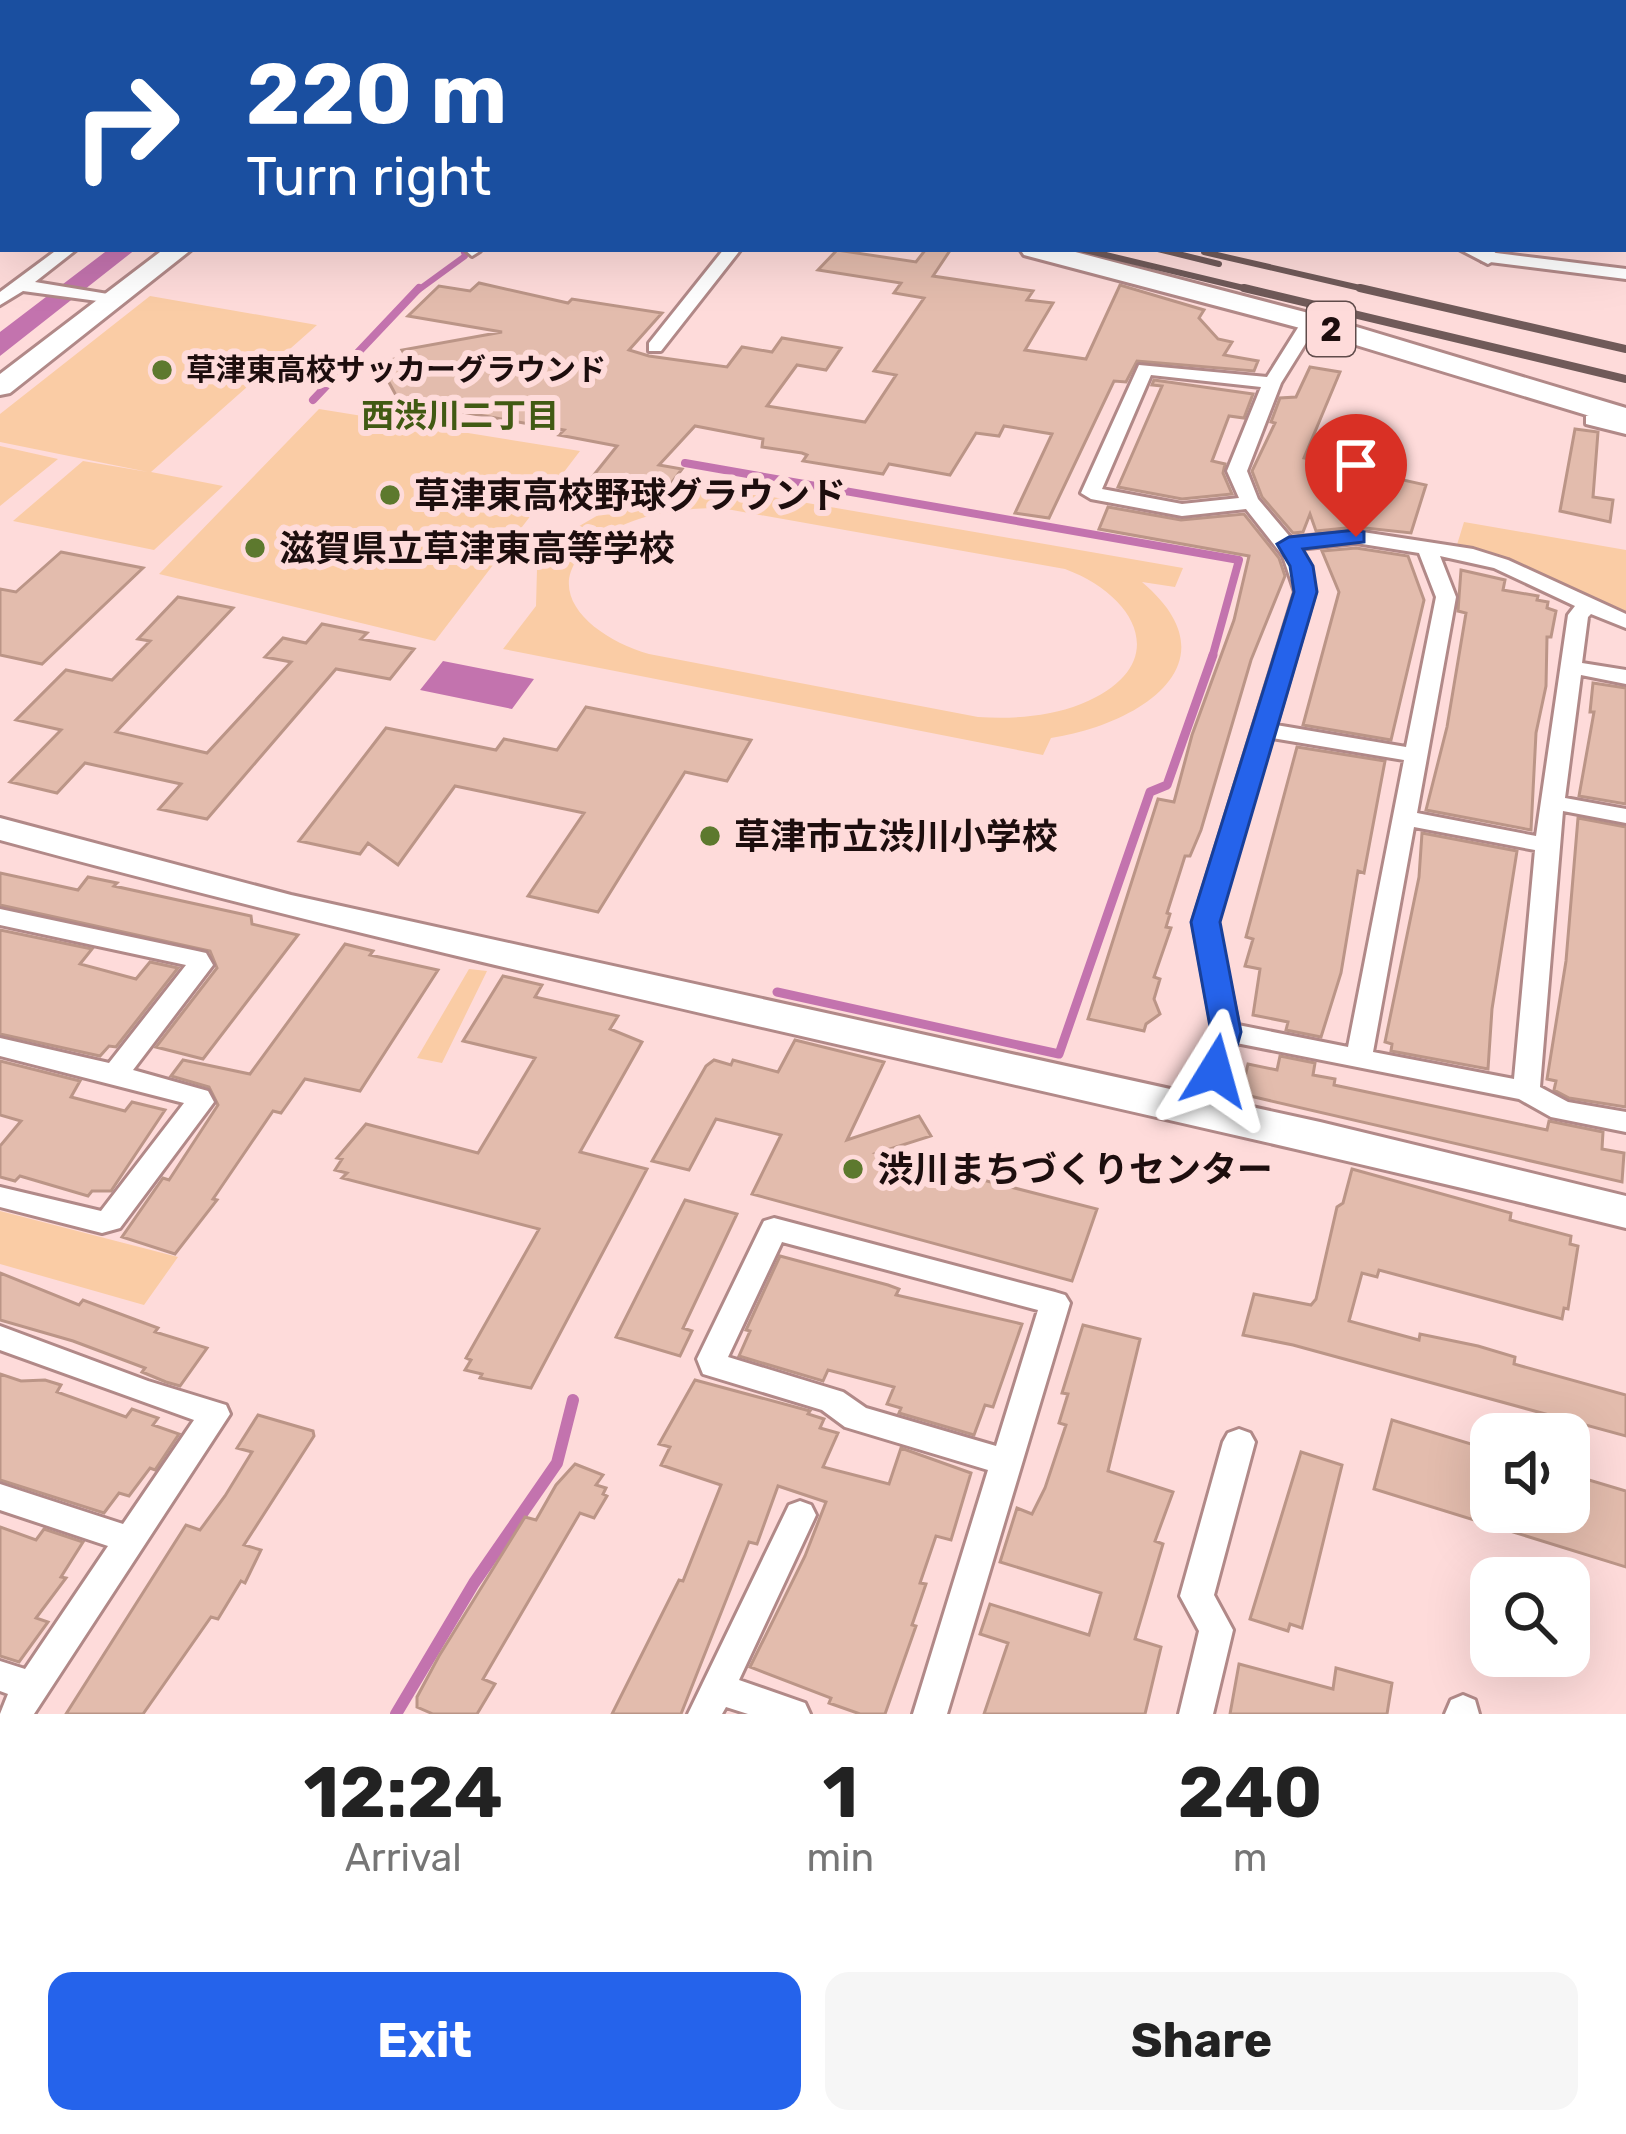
<!DOCTYPE html>
<meta charset="utf-8">
<style>
:root{--surface:#fff;--page:#f6f6f6;--text:#222;--muted:#767676;--accent:#2563eb}
body{margin:0;font-family:Rubik,"Noto Sans JP",sans-serif;background:var(--page);color:var(--text);height:100vh;display:flex;flex-direction:column;font-size:45px;white-space:nowrap}
*{box-sizing:border-box;margin:0}
p{font-size:39px;color:var(--muted)}
.icon{flex:none;width:66px;height:66px;fill:none;stroke:currentColor;stroke-width:2;stroke-linecap:round;stroke-linejoin:round}
.map{position:relative;height:1714px;overflow:hidden}
.drawer{display:flex;flex-direction:column;background:var(--surface);flex:1}
.drawer>*{flex:none}
.hud{position:absolute;left:0px;top:0px;width:1626px;height:252px;box-shadow:0 12px 48px #0002;background:#1a4fa0;color:#fff;overflow:hidden}
.fabs{position:absolute;left:1470px;top:1413px;display:grid;gap:24px}
.fabs a{display:grid;place-items:center;width:120px;height:120px;border-radius:24px;background:var(--surface);box-shadow:0 12px 48px #0002;font-size:60px}
.pin{position:absolute;display:grid;place-items:center;width:102px;height:102px;color:#fff;margin:-123px -51px;border-radius:50% 50% 50% 0;rotate:-45deg;box-shadow:0 0 12px #0007}
.pin .icon{rotate:45deg}
.me{position:absolute;width:132px;margin:-66px;rotate:8deg;stroke-linejoin:round;filter:drop-shadow(0 0 9px #0008)}
.turn{display:flex;align-items:center;gap:42px;height:252px;padding:0 48px;font-size:54px}
.turn .icon{width:156px;height:156px;stroke-width:2.5}
.turn b{display:block;font-size:84px;line-height:102px}
.eta{display:flex;justify-content:space-evenly;align-items:center;height:204px;text-align:center}
.eta b{font-size:72px;font-weight:700;line-height:84px}
.action{display:flex;gap:24px;margin-top:auto;padding:24px 48px}
.action a{flex:1;height:138px;border-radius:24px;background:var(--accent);color:#fff;font-size:48px;font-weight:700;line-height:138px;text-align:center}
.action a+a{background:var(--page);color:var(--text)}
.map>svg:first-child{display:block}
.green{fill:#facca5;fill-rule:evenodd}
.water{fill:#c373ae}
.lines{fill:none;stroke-linecap:round;stroke-linejoin:round}
.stream-far3{stroke:#c373ae;stroke-width:6}
.stream-far2{stroke:#c373ae;stroke-width:8}
.stream-far1{stroke:#c373ae;stroke-width:9}
.stream{stroke:#c373ae;stroke-width:12}
.building{fill:#e3bcad;stroke:#bb9587;stroke-width:3}
.street-casing{stroke:#b18988;stroke-width:6}
.secondary-casing{stroke:#b18988;stroke-width:6}
.primary-casing{stroke:#b18988;stroke-width:6}
.street{fill:#fff;fill-rule:evenodd}
.secondary{fill:#fff;fill-rule:evenodd}
.primary{fill:#fff;fill-rule:evenodd}
.rail-far1{stroke:#705a59;stroke-width:6}
.rail{stroke:#705a59;stroke-width:8}
.route{fill:#2563eb;stroke:#184099;stroke-width:3}
.poi-dot{fill:#5d792e;stroke:#fedbda;stroke-width:4.5}
.labels{text-anchor:middle;stroke-width:12;stroke-linejoin:round;paint-order:stroke}
.far-poi-label{font-size:30px;font-weight:bold;fill:#1d0e0e;stroke:#fedbda;text-anchor:start}
.shield{fill:#fedbda;stroke:#604c4b;stroke-width:3}
.shield-label{font-size:33px;font-weight:bold;fill:#1d0e0e}
.far-neighbourhood-label{font-size:33px;font-weight:bold;fill:#415a13;stroke:#fedbda}
.poi-label{font-size:36px;font-weight:bold;fill:#1d0e0e;stroke:#fedbda;text-anchor:start}
</style>
<div class="map">
<svg width="1626" height="1714" viewBox="0 0 1626 1714">
<rect width="100%" height="100%" fill="#fedbda"/>
<!-- green -->
<path class="green" d="M150,296L317,325L151,472L223,486L154,550L13,521L83,461L148,472L0,442V414Z
M319,409L580,451L435,641L159,574Z
M0,446L58,459L0,506Z
M686,482L1183,568L1175,587L1142,582C1240,665 1134,726 1051,738L1043,755L503,649L536,606L537,569L562,536L607,510L678,493ZM721,508L1065,569C1140,597 1173,667 1081,704C1048,717 1013,719 978,717L649,654C589,637 528,583 605,535C639,513 681,508 721,508Z
M1464,522L1626,550V614L1530,568L1456,548Z
M469,969L487,971L442,1063L417,1058Z
M0,1211L178,1257L144,1305L0,1264Z"/>
<!-- water -->
<path class="water" d="M109,249H136L0,356V332Z
M443,661L534,679L512,709L420,690Z"/>
<g class="lines">
<!-- stream-far3 -->
<path class="stream-far3" d="M1499,249L1504,251
M417,291L465,256L463,249"/>
<!-- stream-far2 -->
<path class="stream-far2" d="M313,400L419,288
M685,463L1239,560L1212,658"/>
<!-- stream-far1 -->
<path class="stream-far1" d="M777,992L1059,1054L1150,792L1167,785L1213,655"/>
<!-- stream -->
<path class="stream" d="M396,1714L474,1583L557,1463L573,1400"/>
</g>
<!-- building -->
<path class="building" d="M926,249H951L933,276L1033,291L1027,300L1053,303L1025,350L1086,359L1120,285L1204,310L1199,318L1218,339L1232,342L1224,355L1258,361L1254,371L1137,361L1126,382L1114,381L1049,518L1015,513L1052,434L1004,426L999,436L976,433L950,475L889,464L883,474L803,461L807,455L802,453L762,447L763,439L695,426L659,465L682,469L667,489L593,476L617,446L559,435L564,430L399,401L378,362L406,357L402,350L502,332L408,316L439,286L470,291L479,283L568,303L572,299L662,313L629,350L649,356L727,367L742,347L772,352L782,338L841,348L826,370L797,365L767,406L865,422L896,375L874,371L924,298L894,293L901,283L818,270L837,250L916,262Z
M1310,367L1340,372L1304,458L1426,485L1411,533L1356,527L1316,531L1310,514L1303,532L1293,533L1262,497L1252,471L1275,423L1271,422L1280,398L1296,397Z
M1154,380L1253,394L1244,418L1229,416L1212,461L1225,464L1223,473L1232,494L1182,499L1118,487L1162,386L1152,385Z
M1575,429L1598,432L1593,497L1613,500L1610,522L1560,511Z
M1108,507L1181,520L1244,514L1279,558L1285,576L1251,660L1201,830L1190,856H1185L1167,913L1170,914L1166,927L1171,928L1154,977L1160,979L1154,999L1160,1014L1146,1024L1144,1031L1088,1019L1158,799L1174,802L1192,735L1234,620L1249,556L1099,529Z
M1356,548L1408,556L1424,600L1391,740L1303,725L1339,592L1322,551Z
M61,552L143,568L42,664L0,655V589L16,592Z
M1461,570L1505,580L1503,590L1538,596L1537,600L1548,602L1547,608L1556,611L1551,637H1547L1546,686L1536,733L1531,830L1426,810L1447,727L1466,613L1458,611Z
M178,597L233,608L116,732L207,753L291,662L265,657L283,638L306,643L322,624L367,633L361,639L414,649L390,679L336,669L207,819L159,809L181,784L85,763L57,793L10,782L61,730L16,720L66,670L112,680L150,641L138,639Z
M1593,683L1626,688V804L1579,796L1594,712H1590Z
M586,707L751,740L727,781L685,772L598,912L528,896L584,813L455,786L398,865L368,843L360,854L299,841L386,728L496,750L504,739L557,750Z
M1297,747L1385,761L1364,873L1358,871L1341,973L1321,1037L1286,1030L1288,1022L1253,1015L1260,969L1245,966L1253,939L1246,937Z
M1578,818L1626,827V1107L1569,1098L1554,1090L1556,1081L1547,1079L1566,961Z
M1422,833L1517,851L1492,1009L1488,1069L1391,1051L1392,1044L1385,1042L1419,877Z
M0,873L78,890L88,877L117,883L114,886L251,916L252,924L298,935L203,1059L156,1047L217,968L210,951L0,905Z
M0,930L92,949L80,964L136,979L150,962L178,968L116,1047L109,1046L100,1056L0,1034Z
M345,944L373,951L370,955L438,970L360,1091L305,1079L281,1113L273,1111L213,1199L217,1200L175,1254L122,1237L163,1178L169,1180L218,1105L209,1087L171,1076L183,1060L250,1074Z
M503,976L542,985L535,997L618,1016L610,1029L642,1042L580,1152L647,1169L531,1388L480,1378L482,1374L465,1370L471,1360L466,1358L539,1229L342,1178L347,1173L335,1170L342,1159L337,1158L366,1124L478,1153L535,1058L463,1041Z
M795,1040L884,1062L847,1140L919,1116L931,1136L877,1153L1097,1209L1072,1281L752,1194L781,1135L716,1119L689,1170L652,1161L706,1066L714,1060L731,1065L733,1060L778,1072Z
M1280,1056L1315,1063L1313,1075L1335,1079L1334,1085L1547,1130L1549,1121L1603,1132L1602,1149L1624,1153L1622,1182L1241,1094L1248,1064L1277,1070Z
M0,1061L80,1081L71,1097L125,1111L132,1102L165,1110L111,1191H92L88,1196L20,1176L15,1181L0,1177V1146L21,1121L0,1115Z
M1352,1169L1511,1213L1510,1220L1571,1236L1570,1244L1578,1246L1568,1309L1564,1308L1562,1319L1379,1270L1377,1277L1362,1273L1349,1321L1419,1340L1420,1334L1478,1346L1515,1357L1514,1364L1626,1395V1436L1293,1345L1243,1335L1254,1294L1311,1305L1316,1299L1337,1207L1343,1203Z
M685,1200L737,1214L683,1328L692,1331L680,1356L616,1337Z
M780,1256L888,1285L899,1289L896,1295L1022,1324L993,1407L985,1405L974,1435L899,1413L901,1408L887,1404L894,1387L828,1370L823,1381L739,1356L750,1331L746,1330Z
M0,1273L79,1305L83,1300L158,1328L155,1332L207,1348L180,1386L166,1382L142,1372L145,1368L73,1341L0,1320Z
M1083,1325L1140,1339L1108,1471L1173,1492L1155,1541L1163,1544L1135,1639L1161,1647L1145,1714H984L1008,1643L980,1634L990,1604L1089,1635L1101,1593L1000,1562L1017,1508L1032,1514L1045,1488L1066,1425L1059,1423L1068,1394L1062,1393Z
M0,1374L21,1381L45,1380L61,1385L57,1392L126,1417L132,1409L158,1418L153,1425L179,1434L155,1470L150,1468L129,1496L119,1493L104,1513L0,1480Z
M695,1380L810,1411L808,1414L824,1419L820,1428L838,1433L823,1467L889,1484L901,1448L971,1473L951,1540L936,1536L920,1583L926,1584L912,1625L916,1626L885,1714H860L829,1703L831,1698L750,1667L805,1556L826,1502L778,1486L757,1544L749,1542L681,1714H612L679,1580L683,1581L721,1485L661,1465L670,1447L659,1444Z
M258,1415L313,1431L314,1436L244,1545L261,1550L245,1583L241,1581L218,1619L211,1617L143,1714H66L186,1525L200,1530L225,1496L252,1452L237,1448Z
M1392,1420L1491,1450V1512H1569V1474L1626,1491V1567L1374,1489Z
M1301,1452L1342,1465L1302,1628L1290,1624L1288,1631L1250,1619Z
M575,1464L603,1475L596,1485L606,1488L603,1494L607,1496L594,1518L580,1513L483,1679L495,1684L477,1714H433L417,1707V1697L439,1656L525,1517L536,1520L556,1485Z
M0,1527L36,1540L44,1529L83,1542L61,1577L66,1578L36,1618L48,1622L19,1662L0,1656Z
M1239,1664L1333,1689L1336,1668L1392,1683L1387,1714H1230Z"/>
<g class="lines">
<defs>
<path id="street" d="M497,0H529L532,3H500Z
M913,0H927L911,3Z
M1093,0H1107L1091,3Z
M1337,0H1374L1377,3H1340Z
M1539,0H1553L1538,3Z
M3,4V13L0,14V5Z
M3,30V39L0,40V31Z
M1623,41L1626,42V50L1623,49Z
M0,82H3V90H0Z
M3,151V162L0,163V152Z
M1623,154H1626V164H1623Z
M0,174L3,175V185L0,184Z
M1623,186H1626V196H1623Z
M1623,219H1626V229H1623Z
M58,249H77L35,282L120,296V304L23,291L0,305V292Z
M464,249H480V251L472,256Z
M724,249H741L661,351H649V343Z
M1488,252L1626,269V279L1482,261V253Z
M1310,317L1319,322L1281,383L1247,471L1258,499L1291,538L1356,531L1473,549L1508,560L1626,614V628L1591,614L1588,617L1582,663L1626,670V684L1581,675L1565,798L1626,809V823L1563,811L1540,1087L1568,1102L1626,1112V1132L1551,1117L1519,1099L1236,1043L1213,1118H1193L1189,1111L1213,1032L1193,922L1295,592L1283,556L1246,509L1182,516L1091,499L1081,493L1139,365L1267,377L1304,318ZM1151,375L1261,387L1227,471L1239,498L1182,504L1102,489ZM1356,543L1419,553L1436,597L1406,747L1276,725L1315,592L1311,573L1298,549ZM1440,556L1494,568L1575,606L1568,615L1536,836L1417,813L1456,597ZM1272,738L1404,760L1348,1047L1238,1025L1217,922ZM1414,827L1535,850L1514,1079L1373,1052Z
M1593,414L1626,422V434L1586,424V416Z
M0,909L197,951L206,953L213,965L133,1070L208,1091L214,1102L120,1228L102,1233L0,1207V1187L101,1211L184,1103L0,1056V1038L109,1063L186,965L0,925Z
M774,1218L1055,1292L1065,1295L1070,1303L947,1714H913L988,1470L845,1427L822,1410L703,1374L697,1359L760,1229L764,1221ZM782,1242L1038,1310L996,1446L866,1408L843,1392L728,1357Z
M0,1326L148,1381L226,1405L230,1414L34,1714H0L8,1694L0,1691V1661L25,1669L108,1546L0,1510V1484L123,1524L194,1420L0,1350Z
M1239,1429L1250,1433L1255,1442L1214,1595L1233,1630L1213,1714H1179L1199,1631L1180,1596L1223,1442L1228,1433Z
M800,1501L811,1505L816,1515L739,1680L805,1703L810,1714H748L726,1707L722,1714H688L789,1505Z
M1463,1695L1475,1700L1479,1714H1445L1451,1700Z"/>
<path id="secondary" d="M1164,0H1184L1186,3H1166Z
M164,249H192L10,393L0,395V374Z
M1459,249H1491L1500,257L1488,264Z
M0,818L291,895L1320,1122L1626,1196V1228C1085,1094 538,986 0,840Z"/>
<path id="primary" d="M0,45H3V59H0Z
M1020,249H1064L1320,316L1626,408V427L1300,328L1024,255Z"/>
</defs>
<!-- street casing -->
<use href="#street" class="street-casing"/>
<!-- secondary casing -->
<use href="#secondary" class="secondary-casing"/>
<!-- primary casing -->
<use href="#primary" class="primary-casing"/>
<!-- street -->
<use href="#street" class="street"/>
<!-- secondary -->
<use href="#secondary" class="secondary"/>
<!-- primary -->
<use href="#primary" class="primary"/>
<!-- rail-far1 -->
<path class="rail-far1" d="M141,0L154,3
M215,0L219,3
M311,0L317,3
M1081,249L1256,291
M1158,249L1219,264
M1204,252L1373,291"/>
<!-- rail -->
<path class="rail" d="M1244,288L1626,379
M1360,288L1626,349"/>
</g>
<!-- route -->
<path class="route" d="M1356,530L1364,532V542L1303,549L1313,566L1317,592L1220,922L1241,1032L1230,1071L1215,1082L1200,1071L1211,1032L1191,922L1294,592L1290,566L1277,544L1289,537Z"/>
<!-- markers -->
<g class="poi-dot">
<circle cx="162" cy="370" r="12"/>
<circle cx="390" cy="495" r="12"/>
<circle cx="255" cy="548" r="12"/>
<circle cx="710" cy="836" r="12"/>
<circle cx="853" cy="1169" r="12"/>
</g>
<g class="labels">
<!-- far-poi labels -->
<g class="far-poi-label">
<text x="186" y="380">草津東高校サッカーグラウンド</text>
</g>
<!-- shield labels -->
<rect class="shield" x="1307" y="302" width="48" height="54" rx="9"/>
<g class="shield-label">
<text x="1331" y="341">2</text>
</g>
<!-- far-neighbourhood labels -->
<g class="far-neighbourhood-label">
<text x="460" y="427">西渋川二丁目</text>
</g>
<!-- poi labels -->
<g class="poi-label">
<text x="414" y="508">草津東高校野球グラウンド</text>
<text x="279" y="561">滋賀県立草津東高等学校</text>
<text x="734" y="849">草津市立渋川小学校</text>
<text x="877" y="1182">渋川まちづくりセンター</text>
</g>
</g>
</svg>
<div class="fabs">
<a><svg class="icon" aria-label="sound" viewBox="0 0 24 24"><path d="M4 9h4l5-4v14l-5-4H4zM17 9q2 3 0 6"/></svg></a>
<a><svg class="icon" aria-label="search" viewBox="0 0 24 24"><circle cx="10" cy="10" r="6"/><path d="M15 15l6 6"/></svg></a>
</div>
<div class="pin" style="left:1356px;top:537px;background:#d93025"><svg class="icon" aria-label="arrive" viewBox="0 0 24 24"><path d="M6 21V4h12l-3 4 3 4H6"/></svg></div>
<svg class="me" style="left:1215px;top:1071px" viewBox="-20 -20 40 40"><path d="M0-17L14 15 0 8-14 15z" fill="#2563eb" stroke="#fff" stroke-width="4"/></svg>
<div class="hud">
<div class="turn"><svg class="icon" aria-label="right" viewBox="0 0 24 24"><path d="M7 20v-9h11M14 6l5 5-5 5"/></svg><div><b>220 m</b>Turn right</div></div>
</div>
</div>
<section class="drawer">
<div class="eta">
<div><b>12:24</b><p>Arrival</p></div>
<div><b>1</b><p>min</p></div>
<div><b>240</b><p>m</p></div>
</div>
<div class="action"><a>Exit</a><a>Share</a></div>
</section>
